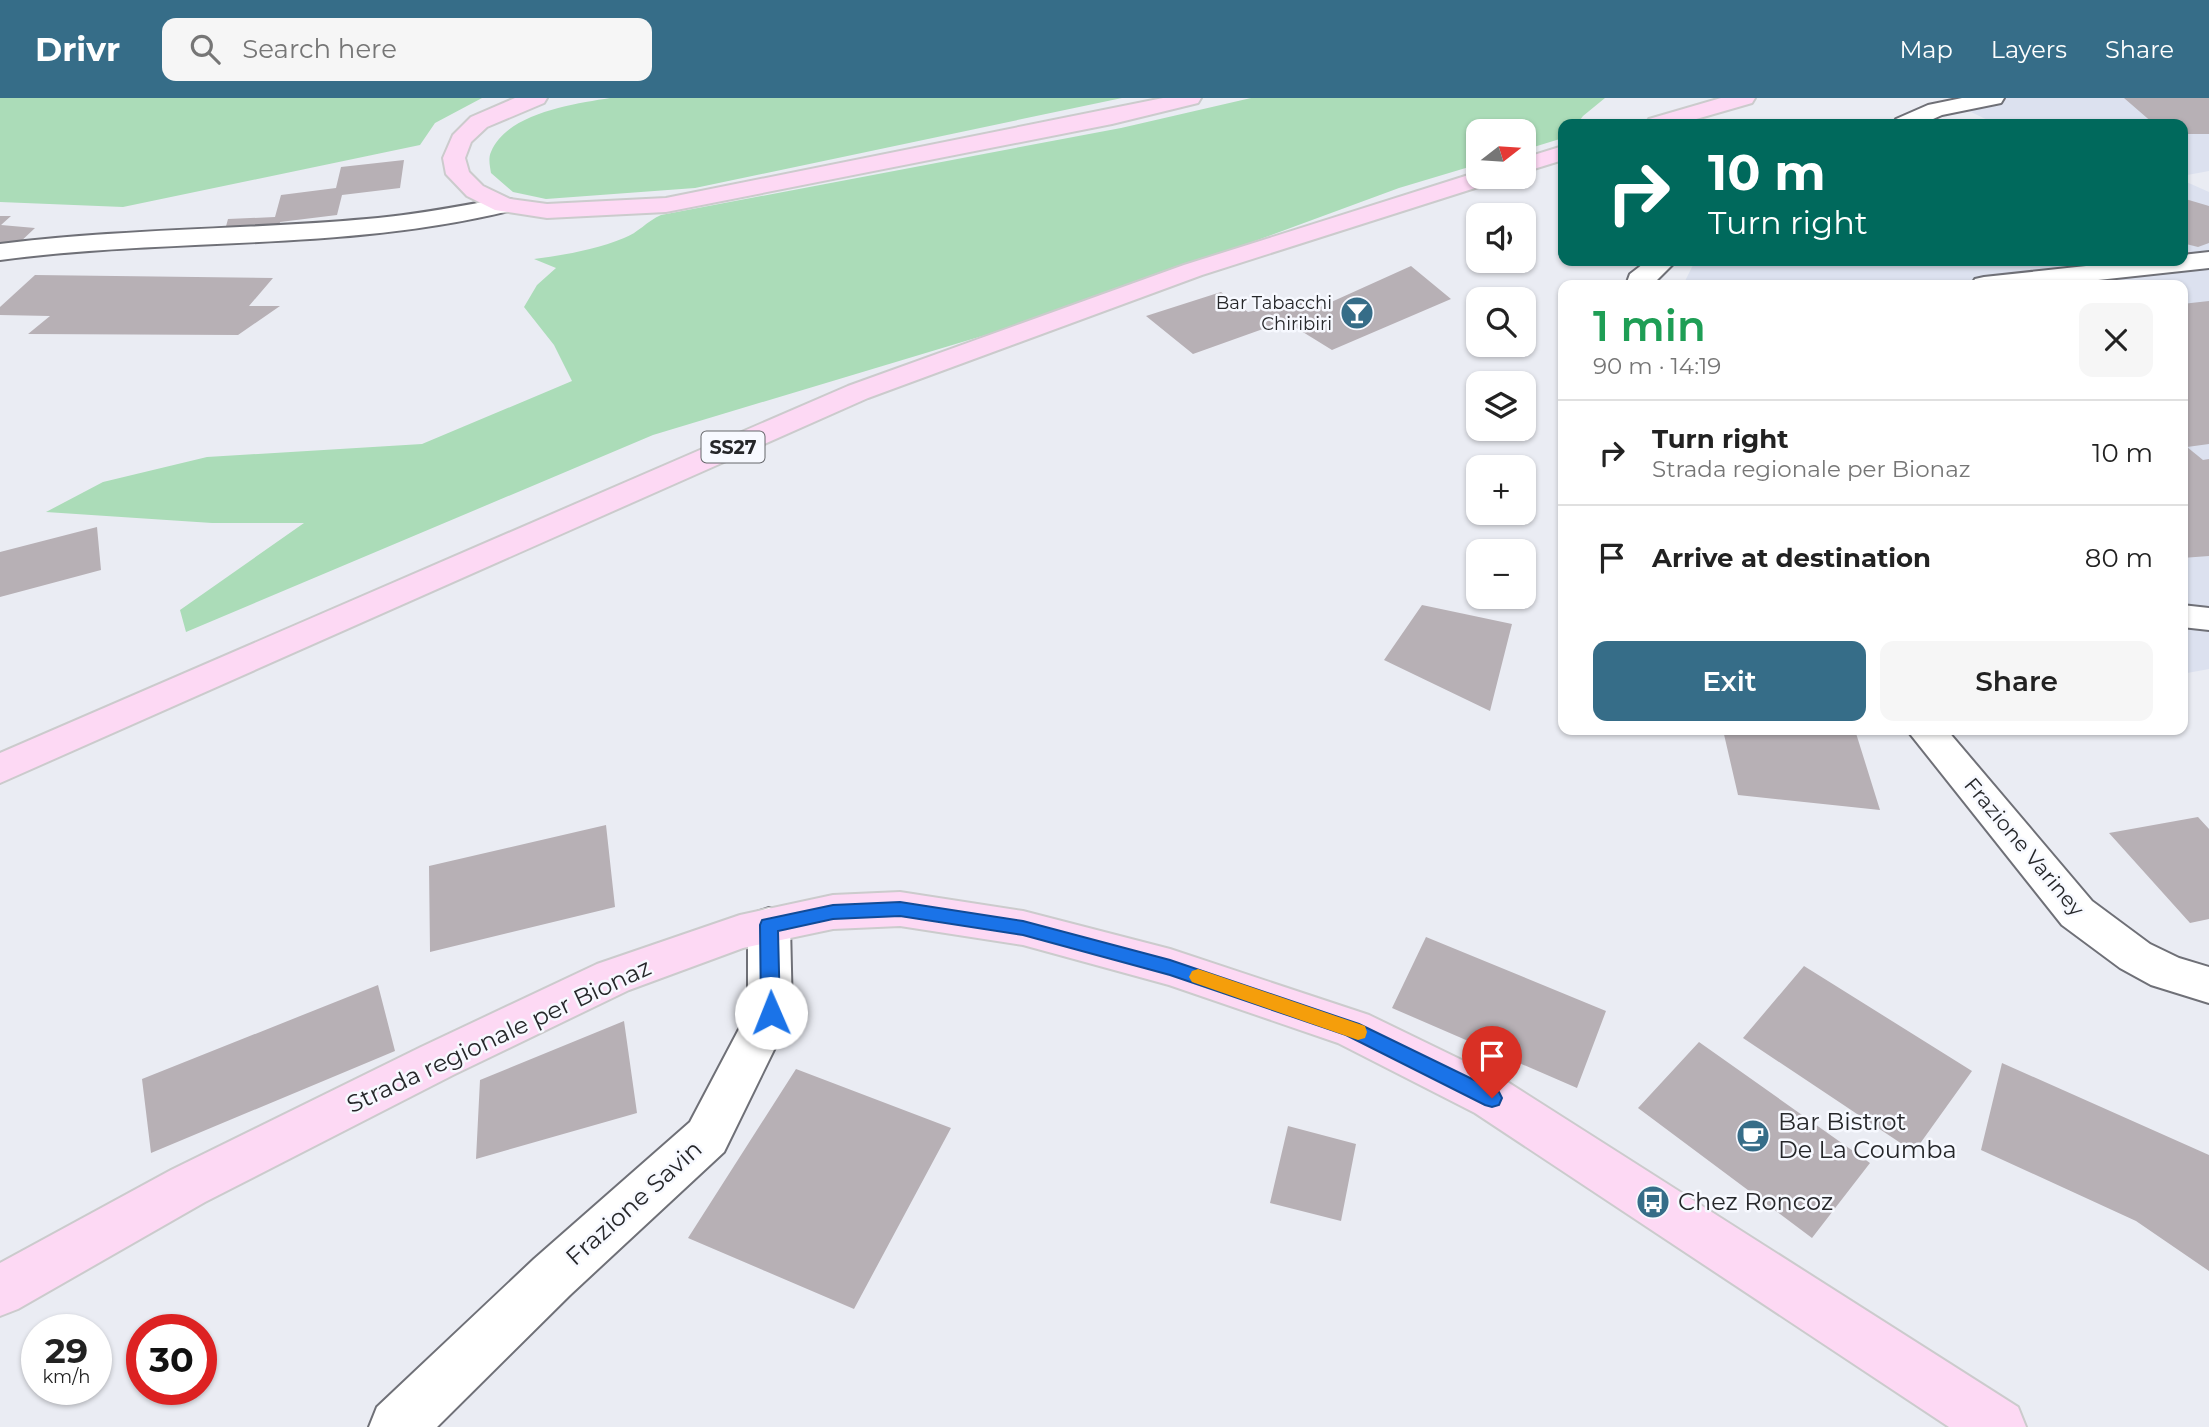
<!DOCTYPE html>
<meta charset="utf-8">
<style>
:root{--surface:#fff;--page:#f6f6f6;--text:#222;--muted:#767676;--line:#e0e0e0;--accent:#366d88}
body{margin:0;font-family:Montserrat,sans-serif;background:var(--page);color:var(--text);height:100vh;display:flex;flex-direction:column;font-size:26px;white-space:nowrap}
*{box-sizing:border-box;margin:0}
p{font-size:23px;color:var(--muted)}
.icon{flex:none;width:38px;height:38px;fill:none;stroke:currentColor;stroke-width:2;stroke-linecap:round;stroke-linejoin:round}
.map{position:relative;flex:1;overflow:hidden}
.side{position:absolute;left:1558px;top:182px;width:630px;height:455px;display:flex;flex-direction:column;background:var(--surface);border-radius:14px;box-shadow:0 2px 5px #0004}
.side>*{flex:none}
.hud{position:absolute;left:1558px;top:21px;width:630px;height:147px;border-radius:14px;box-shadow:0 2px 5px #0004;background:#00695c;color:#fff;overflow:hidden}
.needle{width:46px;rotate:73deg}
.buttons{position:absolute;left:1466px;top:21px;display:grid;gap:14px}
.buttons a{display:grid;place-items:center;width:70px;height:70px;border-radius:14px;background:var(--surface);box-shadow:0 2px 5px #0004;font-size:35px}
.speed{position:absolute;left:21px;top:1216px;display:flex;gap:14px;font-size:35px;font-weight:700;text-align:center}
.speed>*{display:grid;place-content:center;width:91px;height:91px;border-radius:50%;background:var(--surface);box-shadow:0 2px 5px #0004;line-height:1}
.speed small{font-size:18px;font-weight:400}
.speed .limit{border:10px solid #d22;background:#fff;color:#111}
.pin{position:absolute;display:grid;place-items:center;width:60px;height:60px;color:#fff;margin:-72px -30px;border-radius:50% 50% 50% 0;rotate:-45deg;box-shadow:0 0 7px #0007}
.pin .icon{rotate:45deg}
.me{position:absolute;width:77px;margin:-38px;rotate:359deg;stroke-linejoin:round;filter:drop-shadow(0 0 5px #0008)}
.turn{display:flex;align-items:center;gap:24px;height:147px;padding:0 35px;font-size:32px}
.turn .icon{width:91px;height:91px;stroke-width:2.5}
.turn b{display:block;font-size:49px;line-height:60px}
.round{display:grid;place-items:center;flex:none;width:74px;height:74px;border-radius:14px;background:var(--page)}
.headline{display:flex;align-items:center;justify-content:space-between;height:119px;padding:0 35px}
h1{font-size:42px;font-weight:600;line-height:52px;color:#1e9e55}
.button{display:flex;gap:14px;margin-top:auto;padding:14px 35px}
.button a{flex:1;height:80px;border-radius:14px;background:var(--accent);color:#fff;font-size:28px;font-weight:600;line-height:80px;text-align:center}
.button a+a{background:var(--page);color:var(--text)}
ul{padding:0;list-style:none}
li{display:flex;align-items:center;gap:21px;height:105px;padding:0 35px;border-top:2px solid var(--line)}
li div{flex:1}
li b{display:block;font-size:26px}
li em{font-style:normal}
header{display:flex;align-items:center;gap:42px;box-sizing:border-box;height:98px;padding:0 35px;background:var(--accent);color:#fff}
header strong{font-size:33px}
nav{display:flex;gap:38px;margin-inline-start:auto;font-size:24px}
.search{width:490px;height:63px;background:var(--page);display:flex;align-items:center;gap:18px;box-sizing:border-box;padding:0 24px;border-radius:14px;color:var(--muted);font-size:26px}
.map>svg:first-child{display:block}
.built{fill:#dce1ef}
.green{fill:#abdcb8}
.building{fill:#b7b0b5}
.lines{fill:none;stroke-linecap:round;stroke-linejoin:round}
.minor-casing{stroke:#6f7077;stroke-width:4}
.major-casing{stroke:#cbcbcc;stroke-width:4}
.minor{fill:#fff;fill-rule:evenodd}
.major{fill:#fdd9f4;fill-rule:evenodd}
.route{fill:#1a73e8;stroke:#114b97;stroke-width:2}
.slow{fill:#f59e0b}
.labels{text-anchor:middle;stroke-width:5;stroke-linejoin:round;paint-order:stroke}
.far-poi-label{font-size:18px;fill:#26272a;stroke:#f7f9ff;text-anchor:end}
.shield{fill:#f7f9ff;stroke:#65666a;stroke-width:2}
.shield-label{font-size:19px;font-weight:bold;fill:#26272a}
.street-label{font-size:21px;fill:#26272a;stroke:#f7f9ff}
.near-street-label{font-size:24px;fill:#26272a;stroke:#f7f9ff}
.near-poi-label{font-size:24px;fill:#26272a;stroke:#f7f9ff;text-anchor:start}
</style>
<header>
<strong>Drivr</strong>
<div class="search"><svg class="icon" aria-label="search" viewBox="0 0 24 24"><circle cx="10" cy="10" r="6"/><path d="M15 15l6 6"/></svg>Search here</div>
<nav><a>Map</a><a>Layers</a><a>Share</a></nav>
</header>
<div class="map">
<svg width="2209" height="1329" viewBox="0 0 2209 1329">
<rect width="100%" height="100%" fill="#eaecf3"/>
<!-- built -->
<path class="built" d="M1971,0H2209V73L2182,78V26H1996L1948,3Z
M2182,82L2209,94V571L2182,576V187H1683L1695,163H2182Z"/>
<!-- green -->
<path class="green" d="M0,0H482L435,25L420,47L123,109L0,104Z
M610,0H1122L695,90L546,101L513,94L491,75C490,69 488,60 491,54C507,15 573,6 610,0Z
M1251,0H1605L1583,18L1577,26H1563V40L1524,52V33H1479V66L1399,90L1062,214L653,337L186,534L180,512L304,425H212L46,414L103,384L207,359L422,346L572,283L554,247L524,209L537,187L556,170L534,161C564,157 595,152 624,140C638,135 647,123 661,117L1121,30Z"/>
<!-- building -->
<path class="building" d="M2124,0H2209V36H2182V26H2154Z
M404,62L400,90L342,97L337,117L280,124L279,131L225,132L228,121L275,119L281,97L336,90L341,69Z
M2182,100L2209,108V145L2198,149L2182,145Z
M0,118H11L1,127L35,130L17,147L0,149Z
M1411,168L1451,201L1332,252L1285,223L1193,256L1146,218L1221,194L1248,214L1305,203L1318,210Z
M35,177L273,180L249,208H280L238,237L28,236L50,218L0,217V209Z
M2209,203V346L2187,349L2203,362L2209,361V458L2182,460V206Z
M97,429L101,472L0,499V454Z
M1422,507L1512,526L1490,613L1384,562Z
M1723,632H1855L1880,712L1738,697Z
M2198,719L2209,731V821L2190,825L2109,735Z
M606,727L615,809L430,854L429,768Z
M1426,839L1606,913L1577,990L1392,910Z
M1804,868L1972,973L1914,1054L1743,940Z
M378,887L395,953L151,1055L142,981Z
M624,923L637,1015L476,1061L480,982Z
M1699,944L1870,1065L1812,1140L1638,1010Z
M2002,965L2209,1057V1173L2136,1123L1981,1052Z
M796,971L951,1030L854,1211L688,1140Z
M1288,1028L1356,1046L1341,1123L1270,1105Z"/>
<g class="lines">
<defs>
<path id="minor" d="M1962,0H2004L2001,5L1942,17L1922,26H1893L1896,21L1928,7Z
M504,100L513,102L516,107L513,112C345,154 170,139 0,162V146C126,130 252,132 378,120C420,116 462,108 504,100Z
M2209,154V170L2052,187H1971L1975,181L1984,179L2133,163H2182V157Z
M1647,163H1676L1652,187H1626L1630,176Z
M2182,507L2209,510V532L2182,529Z
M1907,632H1947L2092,803L2150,846L2179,860L2209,869V905L2151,887L2120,870L2062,827Z
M769,810L784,815L790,827L792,915L724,1054L570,1197L437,1329H369L377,1309L534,1161L690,1024L748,914V827L754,815Z"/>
<path id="major" d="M515,0H547L544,5L487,29L471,44L465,60L469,74L483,88L510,101L547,106L666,100L1163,0H1201L1198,5L1112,26L666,114L547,120L495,112L467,98L446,76L443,60L453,37L471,19Z
M1721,0H1755L1752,5L1679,26H1646L1649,21Z
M1563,48V62L1524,74V60Z
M1478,74L1479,79H1498L1494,84L1202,177L868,300L0,685V655L848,288L1184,167Z
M900,794L1023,813L1170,851L1369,917L1509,985L2018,1309L2026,1329H1949L1475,1015L1338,945L1169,887L1023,847L900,828L833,831L743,850L629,892L453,977L205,1104L18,1211L0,1218V1165L171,1072L421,949L597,866L740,817L833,797Z"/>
</defs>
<!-- minor casing -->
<use href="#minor" class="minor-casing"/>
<!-- major casing -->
<use href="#major" class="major-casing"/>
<!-- minor -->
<use href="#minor" class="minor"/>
<!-- major -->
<use href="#major" class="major"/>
</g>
<!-- route -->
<path class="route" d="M900,804L1023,823L1170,862L1359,926L1499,994L1502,1000L1499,1007L1492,1009L1485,1007L1346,937L1170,877L1023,837L900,818L833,821L778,833L780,915L777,921L771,923L764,921L761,915L760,827L762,822L833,807Z"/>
<!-- slow -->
<path class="slow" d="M1198,871L1365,928L1367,934L1365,940L1358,942L1192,884L1189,879L1192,873Z"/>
<!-- icons -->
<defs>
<symbol id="bar-disc" viewBox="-11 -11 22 22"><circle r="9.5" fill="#366d88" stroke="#f7f9ff"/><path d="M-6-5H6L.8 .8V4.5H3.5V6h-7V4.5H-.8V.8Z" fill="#fff"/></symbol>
<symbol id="cafe-disc" viewBox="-11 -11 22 22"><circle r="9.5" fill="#366d88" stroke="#f7f9ff"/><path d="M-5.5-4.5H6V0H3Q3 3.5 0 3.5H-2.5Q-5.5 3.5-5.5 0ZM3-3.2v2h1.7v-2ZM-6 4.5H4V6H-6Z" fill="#fff"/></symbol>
<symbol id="bus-disc" viewBox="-11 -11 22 22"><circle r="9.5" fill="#366d88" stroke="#f7f9ff"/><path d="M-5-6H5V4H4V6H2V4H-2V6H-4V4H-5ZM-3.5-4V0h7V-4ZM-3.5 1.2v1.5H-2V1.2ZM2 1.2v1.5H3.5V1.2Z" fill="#fff"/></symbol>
</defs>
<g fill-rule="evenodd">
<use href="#bar-disc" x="1338" y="196" width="38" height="38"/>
<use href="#cafe-disc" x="1734" y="1019" width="38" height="38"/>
<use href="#bus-disc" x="1634" y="1085" width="38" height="38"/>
</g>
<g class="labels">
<!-- far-poi labels -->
<g class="far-poi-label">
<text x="1332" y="211">Bar Tabacchi<tspan x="1332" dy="21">Chiribiri</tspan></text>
</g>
<!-- shield labels -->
<rect class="shield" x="701.5" y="333.5" width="63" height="31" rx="5"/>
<g class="shield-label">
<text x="733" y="356">SS27</text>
</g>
<!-- street labels -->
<g class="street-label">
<text transform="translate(2024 749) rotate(50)" y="7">Frazione Variney</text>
</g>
<!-- near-street labels -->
<g class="near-street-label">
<text transform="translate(499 938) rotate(-25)" y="8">Strada regionale per Bionaz</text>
<text transform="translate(634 1105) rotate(-42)" y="8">Frazione Savin</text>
</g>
<!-- near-poi labels -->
<g class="near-poi-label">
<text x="1778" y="1032">Bar Bistrot<tspan x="1778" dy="28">De La Coumba</tspan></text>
<text x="1678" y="1112">Chez Roncoz</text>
</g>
</g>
</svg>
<div class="buttons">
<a><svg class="needle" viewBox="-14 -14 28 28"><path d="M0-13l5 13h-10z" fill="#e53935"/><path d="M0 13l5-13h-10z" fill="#767676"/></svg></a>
<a><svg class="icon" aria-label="sound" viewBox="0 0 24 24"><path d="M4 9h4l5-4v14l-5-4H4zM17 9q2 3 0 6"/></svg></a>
<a><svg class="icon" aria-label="search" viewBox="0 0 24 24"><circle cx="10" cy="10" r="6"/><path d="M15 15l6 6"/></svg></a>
<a><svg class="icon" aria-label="layers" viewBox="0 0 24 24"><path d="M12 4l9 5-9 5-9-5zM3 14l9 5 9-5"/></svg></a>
<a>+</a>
<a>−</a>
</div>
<div class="speed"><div>29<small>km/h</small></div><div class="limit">30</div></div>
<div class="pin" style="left:1492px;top:1000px;background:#d93025"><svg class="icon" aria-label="arrive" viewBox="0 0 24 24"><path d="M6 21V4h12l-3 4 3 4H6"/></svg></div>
<svg class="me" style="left:771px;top:915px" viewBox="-20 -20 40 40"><circle r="19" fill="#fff"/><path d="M0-13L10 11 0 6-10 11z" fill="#1a73e8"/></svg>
<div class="hud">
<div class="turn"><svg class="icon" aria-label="right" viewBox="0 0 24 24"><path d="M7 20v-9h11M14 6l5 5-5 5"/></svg><div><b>10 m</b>Turn right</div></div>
</div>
<section class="side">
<div class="headline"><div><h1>1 min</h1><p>90 m · 14:19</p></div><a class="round"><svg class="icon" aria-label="close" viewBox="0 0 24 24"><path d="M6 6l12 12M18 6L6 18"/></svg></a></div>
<ul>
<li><svg class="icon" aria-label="right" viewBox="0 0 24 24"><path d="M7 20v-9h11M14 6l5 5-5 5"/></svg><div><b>Turn right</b><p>Strada regionale per Bionaz</p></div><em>10 m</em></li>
<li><svg class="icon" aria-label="arrive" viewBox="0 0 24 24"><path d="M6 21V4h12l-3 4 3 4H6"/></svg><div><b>Arrive at destination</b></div><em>80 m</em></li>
</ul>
<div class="button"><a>Exit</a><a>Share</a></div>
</section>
</div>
